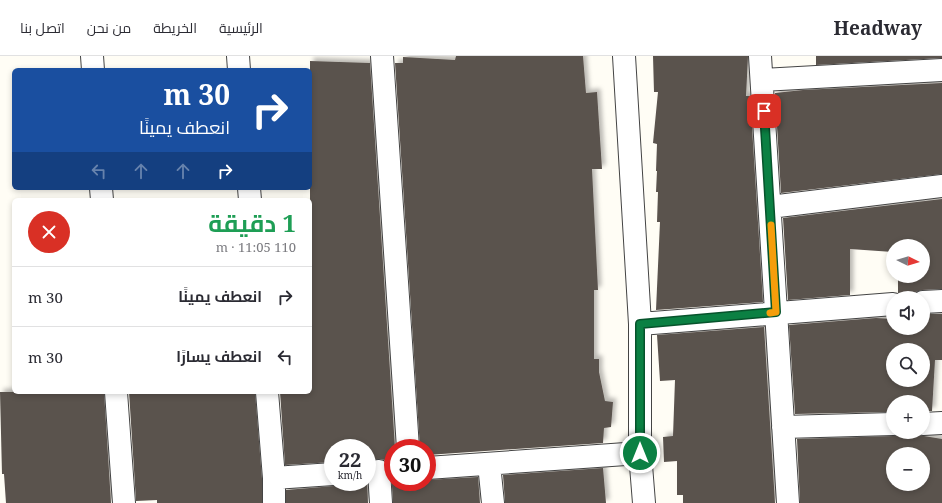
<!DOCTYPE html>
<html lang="ar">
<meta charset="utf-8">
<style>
:root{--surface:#fff;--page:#f7f7f7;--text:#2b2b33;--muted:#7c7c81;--line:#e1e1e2}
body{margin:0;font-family:"Noto Serif",Cairo,serif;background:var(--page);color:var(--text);direction:rtl;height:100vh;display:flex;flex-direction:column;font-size:15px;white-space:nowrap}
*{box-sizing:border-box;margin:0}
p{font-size:13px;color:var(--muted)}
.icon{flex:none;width:22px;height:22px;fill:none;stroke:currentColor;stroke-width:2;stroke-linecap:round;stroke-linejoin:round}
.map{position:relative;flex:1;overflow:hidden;direction:ltr}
.drawer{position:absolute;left:12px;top:142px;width:300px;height:196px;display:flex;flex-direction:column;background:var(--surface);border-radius:6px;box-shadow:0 2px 6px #0003;direction:rtl}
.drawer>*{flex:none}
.top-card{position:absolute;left:12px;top:12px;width:300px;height:122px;border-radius:6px;box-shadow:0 2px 6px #0003;direction:rtl;background:#1a4fa0;color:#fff;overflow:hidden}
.needle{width:26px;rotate:95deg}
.fabs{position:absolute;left:886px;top:183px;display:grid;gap:8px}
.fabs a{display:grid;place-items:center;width:44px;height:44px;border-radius:50%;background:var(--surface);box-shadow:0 2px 6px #0003;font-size:20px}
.speed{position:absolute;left:324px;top:383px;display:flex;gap:8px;font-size:20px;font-weight:700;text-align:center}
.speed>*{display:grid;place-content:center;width:52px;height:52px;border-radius:50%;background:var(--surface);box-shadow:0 2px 6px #0003;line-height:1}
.speed small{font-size:10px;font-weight:400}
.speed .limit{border:6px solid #d22;background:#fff;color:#111}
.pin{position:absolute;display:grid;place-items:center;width:34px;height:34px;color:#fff;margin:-17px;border-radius:8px;box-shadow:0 2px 6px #0006}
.me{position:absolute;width:44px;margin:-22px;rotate:0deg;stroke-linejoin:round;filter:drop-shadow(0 0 3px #0008)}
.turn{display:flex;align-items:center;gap:14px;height:84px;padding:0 16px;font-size:18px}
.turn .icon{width:52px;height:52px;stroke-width:2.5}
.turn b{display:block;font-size:28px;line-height:34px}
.lanes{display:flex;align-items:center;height:38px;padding:0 16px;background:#0003;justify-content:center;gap:20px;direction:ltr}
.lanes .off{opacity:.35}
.round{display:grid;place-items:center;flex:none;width:42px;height:42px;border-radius:21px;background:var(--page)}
.summary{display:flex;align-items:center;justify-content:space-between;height:68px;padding:0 16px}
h1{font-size:24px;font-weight:700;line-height:30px;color:#1e9e55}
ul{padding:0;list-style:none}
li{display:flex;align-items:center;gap:12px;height:60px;padding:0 16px;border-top:1px solid var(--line)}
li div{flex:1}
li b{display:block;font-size:15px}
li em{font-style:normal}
header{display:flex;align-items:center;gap:24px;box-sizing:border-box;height:56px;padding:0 20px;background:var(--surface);border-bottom:1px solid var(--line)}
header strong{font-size:19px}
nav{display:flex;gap:22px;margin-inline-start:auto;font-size:14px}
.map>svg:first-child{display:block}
.building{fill:#5a524d;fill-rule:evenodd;filter:url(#shadow)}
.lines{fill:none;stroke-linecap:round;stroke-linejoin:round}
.minor-casing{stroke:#444;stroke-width:24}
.minor{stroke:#fff;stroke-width:22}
.route-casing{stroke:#07532c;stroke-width:10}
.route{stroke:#0b8043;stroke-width:7}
.slow{stroke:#f59e0b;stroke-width:7}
</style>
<header>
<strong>Headway</strong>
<nav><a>الرئيسية</a><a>الخريطة</a><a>من نحن</a><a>اتصل بنا</a></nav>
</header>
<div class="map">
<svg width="942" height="447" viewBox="0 0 942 447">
<defs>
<filter id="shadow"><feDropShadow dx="3.5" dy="-3.5" stdDeviation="2" flood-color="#0004"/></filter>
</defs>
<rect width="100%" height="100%" fill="#fffdf5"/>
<!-- building -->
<path class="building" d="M456,0H583L586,37L597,36L602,113H592L598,234H594V303H599V316L605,345L613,346L611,371L604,372L603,387L427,399V392H420L395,7H403V1L455,4Z
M653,0H748L746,40H750L763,246L656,254L660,166H657L658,136H656L657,115H656L657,88L653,87L658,36H654Z
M816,0H942V2L816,9Z
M310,5L370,7L395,392H393V426H427V424L478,421L480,447H393L391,414L390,408L385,404L378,403L372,405L368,409L367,413V392H333V406L285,409L280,336H310Z
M942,27V118L781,137L775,37L803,34Z
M942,143V233L922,234L916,236L911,242H904L898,237V220H923V190H893V196L850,193V239L788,244L783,162Z
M923,258H942V304H935L932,355H923V346H893V356L795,358L789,269L876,262L893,263V272H923ZM893,294H923V324H893Z
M764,271L775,447H683V439H677V405L664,406L663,381L673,380L675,324L660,325L657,279Z
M0,336H104L111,447H6L4,418H2Z
M129,336H255L262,423V447H157V444L136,445Z
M902,376H914L918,379L942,383V447H800L797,383L893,380L899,379ZM893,398H923V428H893Z
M603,412L606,447H505L503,419Z
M367,423L368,447H286V434L334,430L340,429L342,426H367Z"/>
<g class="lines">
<defs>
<path id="minor" d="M92,0L93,14
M238,0L239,14
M382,0L408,392
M624,0L640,268V397L644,447
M760,0L788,447
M762,24L942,14
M101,132L102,144
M249,132L250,144
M770,151L942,130
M923,246L942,245
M640,268L893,248
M116,336L124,447
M267,336L274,422V447
M923,368L942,367
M783,371L893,368
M489,408L493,447
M427,412L640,397
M379,415L381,447
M274,422L333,418"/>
</defs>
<!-- minor casing -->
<use href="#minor" class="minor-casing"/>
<!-- minor -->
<use href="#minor" class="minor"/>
</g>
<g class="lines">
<defs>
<path id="route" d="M640,397V268L776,256L764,55"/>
</defs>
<!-- route casing -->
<use href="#route" class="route-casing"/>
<!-- route -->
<use href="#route" class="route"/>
<!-- slow -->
<path class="slow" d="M770,257L776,256L771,169"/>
</g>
</svg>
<div class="fabs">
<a><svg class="needle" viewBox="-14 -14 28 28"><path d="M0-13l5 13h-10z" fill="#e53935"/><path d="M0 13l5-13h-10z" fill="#7c7c81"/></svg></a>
<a><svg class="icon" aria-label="sound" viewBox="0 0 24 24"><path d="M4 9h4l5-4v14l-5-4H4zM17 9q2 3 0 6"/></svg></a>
<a><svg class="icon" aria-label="search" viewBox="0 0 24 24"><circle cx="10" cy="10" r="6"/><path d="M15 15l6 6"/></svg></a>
<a>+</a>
<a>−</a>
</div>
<div class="speed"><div>22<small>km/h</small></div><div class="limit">30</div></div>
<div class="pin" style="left:764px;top:55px;background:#d93025"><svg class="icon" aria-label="arrive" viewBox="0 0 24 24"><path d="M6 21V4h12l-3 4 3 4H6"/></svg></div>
<svg class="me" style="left:640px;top:397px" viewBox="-20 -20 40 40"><circle r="17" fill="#0b8043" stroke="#fff" stroke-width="3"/><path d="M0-11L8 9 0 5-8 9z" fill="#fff"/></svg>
<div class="top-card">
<div class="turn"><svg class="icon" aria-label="right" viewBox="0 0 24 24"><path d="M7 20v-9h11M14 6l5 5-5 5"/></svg><div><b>30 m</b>انعطف يمينًا</div></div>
<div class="lanes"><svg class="icon off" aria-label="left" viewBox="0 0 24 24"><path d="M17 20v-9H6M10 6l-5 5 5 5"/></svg><svg class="icon off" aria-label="ahead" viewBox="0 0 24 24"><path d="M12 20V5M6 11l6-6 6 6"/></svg><svg class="icon off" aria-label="ahead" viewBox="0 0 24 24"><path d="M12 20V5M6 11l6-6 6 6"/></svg><svg class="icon" aria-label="right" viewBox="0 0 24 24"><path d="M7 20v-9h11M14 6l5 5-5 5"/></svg></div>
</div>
<section class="drawer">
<div class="summary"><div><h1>1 دقيقة</h1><p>110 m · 11:05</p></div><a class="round" style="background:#d93025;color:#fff"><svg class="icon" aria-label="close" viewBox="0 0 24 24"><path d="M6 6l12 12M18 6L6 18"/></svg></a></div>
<ul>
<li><svg class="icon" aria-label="right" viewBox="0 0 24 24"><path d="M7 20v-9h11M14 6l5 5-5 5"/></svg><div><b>انعطف يمينًا</b></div><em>30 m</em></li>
<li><svg class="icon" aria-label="left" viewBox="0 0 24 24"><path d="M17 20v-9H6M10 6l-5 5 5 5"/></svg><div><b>انعطف يسارًا</b></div><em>30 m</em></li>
</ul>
</section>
</div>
